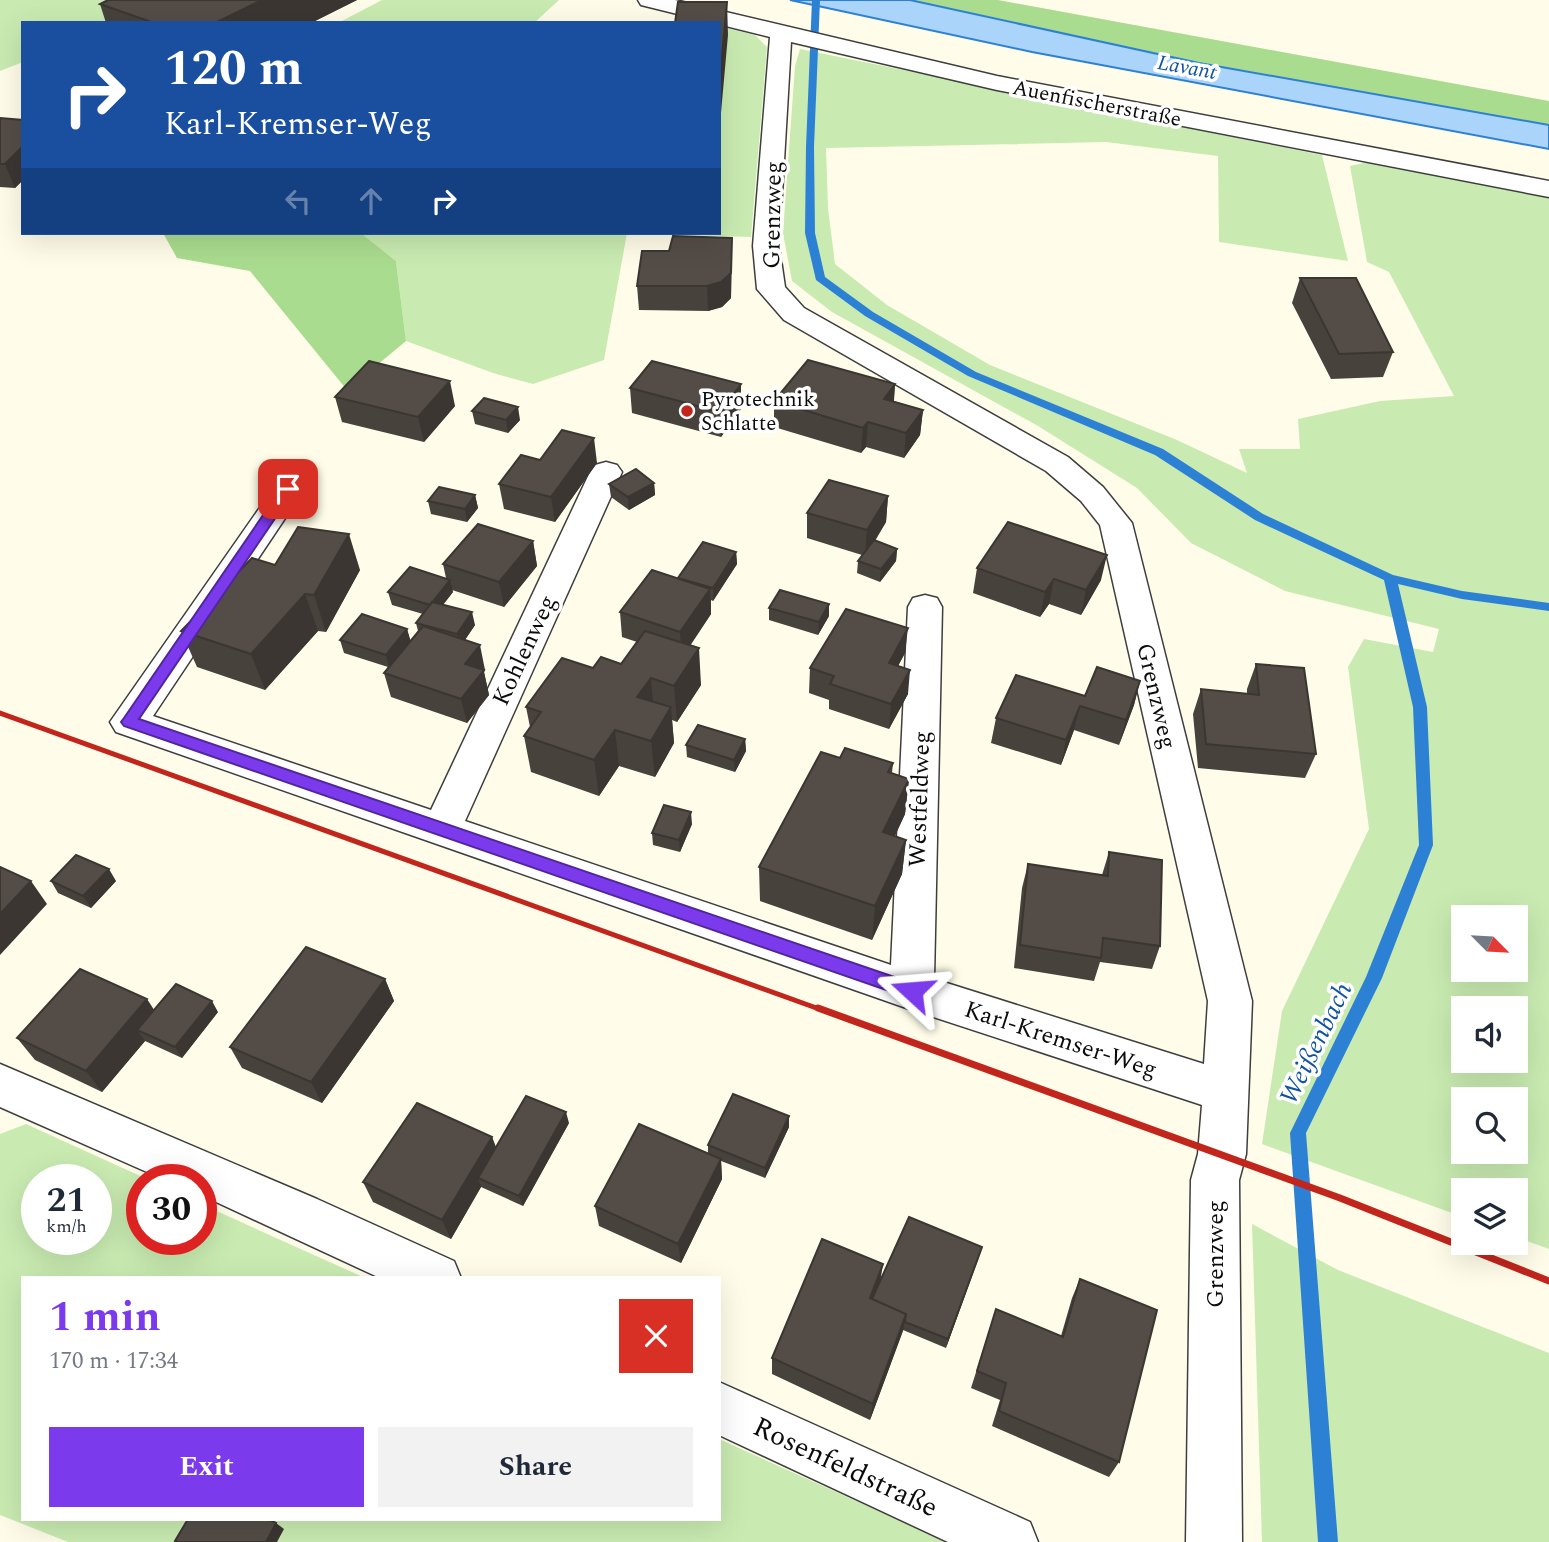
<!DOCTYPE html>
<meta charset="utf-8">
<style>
:root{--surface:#fff;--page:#f2f2f3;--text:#1f2937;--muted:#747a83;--accent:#7c3aed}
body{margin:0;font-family:Spectral,serif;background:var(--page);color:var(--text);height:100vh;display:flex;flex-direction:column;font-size:26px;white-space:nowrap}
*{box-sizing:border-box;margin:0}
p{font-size:23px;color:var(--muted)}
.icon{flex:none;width:38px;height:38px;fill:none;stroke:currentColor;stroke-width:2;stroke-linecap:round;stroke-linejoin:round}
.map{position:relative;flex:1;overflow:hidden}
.sheet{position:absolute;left:21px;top:1276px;width:700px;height:245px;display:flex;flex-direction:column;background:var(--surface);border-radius:0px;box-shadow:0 7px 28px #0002}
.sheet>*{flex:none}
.guide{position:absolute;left:21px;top:21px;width:700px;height:214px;border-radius:0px;box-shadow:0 7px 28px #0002;background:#1a4fa0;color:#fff;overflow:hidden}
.needle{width:46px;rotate:114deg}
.fabs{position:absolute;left:1451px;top:905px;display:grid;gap:14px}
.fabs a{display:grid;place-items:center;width:77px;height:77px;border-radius:0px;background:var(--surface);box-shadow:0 7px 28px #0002;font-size:35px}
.speed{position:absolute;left:21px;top:1164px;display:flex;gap:14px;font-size:35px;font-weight:700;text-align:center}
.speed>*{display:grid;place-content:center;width:91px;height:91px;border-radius:50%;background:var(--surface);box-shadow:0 7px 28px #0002;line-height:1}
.speed small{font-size:18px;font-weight:400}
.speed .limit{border:10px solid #d22;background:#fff;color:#111}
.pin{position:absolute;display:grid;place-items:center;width:60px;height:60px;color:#fff;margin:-30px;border-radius:14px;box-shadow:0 4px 10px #0006}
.me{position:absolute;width:77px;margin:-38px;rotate:289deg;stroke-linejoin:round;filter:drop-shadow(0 0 5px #0008)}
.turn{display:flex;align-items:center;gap:24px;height:147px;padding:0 28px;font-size:32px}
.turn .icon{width:91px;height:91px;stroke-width:2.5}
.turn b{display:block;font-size:49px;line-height:60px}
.lanes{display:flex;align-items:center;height:66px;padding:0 28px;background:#0003;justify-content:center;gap:35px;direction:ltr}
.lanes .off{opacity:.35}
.round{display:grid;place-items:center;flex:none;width:74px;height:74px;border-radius:0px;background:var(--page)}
.headline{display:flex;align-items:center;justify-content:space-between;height:119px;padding:0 28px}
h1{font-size:42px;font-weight:700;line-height:52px;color:var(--accent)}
.cta{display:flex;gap:14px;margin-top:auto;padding:14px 28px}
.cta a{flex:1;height:80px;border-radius:0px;background:var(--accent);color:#fff;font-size:28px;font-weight:700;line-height:80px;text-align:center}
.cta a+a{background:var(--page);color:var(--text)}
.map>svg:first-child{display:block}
.green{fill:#c9ebb1;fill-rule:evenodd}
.forest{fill:#aadc8f}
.water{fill:#aad4f9;stroke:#2d81d4;stroke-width:2}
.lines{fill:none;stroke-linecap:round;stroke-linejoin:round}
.stream{fill:#2d81d4;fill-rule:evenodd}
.minor-casing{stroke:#3e3e3e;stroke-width:3}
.minor{fill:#fff;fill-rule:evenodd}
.rail-far1{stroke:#c1251c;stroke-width:5}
.rail{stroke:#c1251c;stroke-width:7}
.wall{fill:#48423d}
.shaded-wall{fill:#3b3632}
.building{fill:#544d47;stroke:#3b3632;stroke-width:2}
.route{fill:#7c3aed;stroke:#51269a;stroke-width:2}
.poi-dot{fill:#c1251c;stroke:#fff;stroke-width:2.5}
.labels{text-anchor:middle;stroke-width:7;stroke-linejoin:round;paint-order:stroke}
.far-water-label{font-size:21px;font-style:italic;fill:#0f53a2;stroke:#fff}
.far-street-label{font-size:21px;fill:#0b0b0b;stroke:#fff}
.far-poi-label{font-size:21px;fill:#0b0b0b;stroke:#fff;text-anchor:start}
.street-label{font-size:24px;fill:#0b0b0b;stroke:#fff}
.water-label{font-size:26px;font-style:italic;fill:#0f53a2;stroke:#fff}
.near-street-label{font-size:28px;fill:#0b0b0b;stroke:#fff}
</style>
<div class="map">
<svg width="1549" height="1542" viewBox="0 0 1549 1542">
<rect width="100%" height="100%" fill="#fffde9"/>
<!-- green -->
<path class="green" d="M0,0H172L117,23H23V62L0,71Z
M382,0H559L534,23H338Z
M719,26L755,35L767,47L751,237L627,233L604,360L533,384L493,373L406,341L396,261L361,233H719Z
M800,49L1322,155L1348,261L1219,242L1218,156L1106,142L826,148L828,208L835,264L887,305L990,365L1177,440L1247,473L1239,449H1300L1298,419L1380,401L1454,396L1389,272L1367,262L1350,166L1368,162L1549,197V1249L1516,1237V1190H1463V1217L1262,1144L1282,1011L1369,829L1348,667L1364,639L1433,652L1439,629L1285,591L1191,543L1137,488L1038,426L832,312L792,281L783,233L795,66ZM1463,917H1516V970H1463ZM1463,1008H1516V1060H1463ZM1463,1099H1516V1152H1463Z
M26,1124L147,1179L142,1180V1239H201V1204L363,1277L23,1278V1519H719V1439L947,1542H68L0,1515V1134ZM37,1180H96V1239H37Z
M1252,1224L1338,1270L1549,1353V1542H1262Z"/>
<!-- forest -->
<path class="forest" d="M910,0H998L1549,101V125L1199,63Z
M163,233H361L396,261L406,341L347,390L250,271L177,258Z"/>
<!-- water -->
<path class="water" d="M790,0H910L1199,63L1549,125V149L1032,52Z"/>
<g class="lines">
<!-- stream -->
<path class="stream" d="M812,0H820L814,147L815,233L825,277L873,312L976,372L1163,449L1263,514L1393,575L1462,591L1549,603V611L1462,599L1398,584L1427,707L1433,845L1382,978L1306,1133L1338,1542H1318L1290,1133L1366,977L1419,845L1413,707L1384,580L1255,520L1155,455L968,376L865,316L816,280L805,233L806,147Z"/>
<defs>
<path id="minor" d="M638,0H675L997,76L1549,181V197L997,90L791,42L779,246L785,287L804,308L1068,457L1103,487L1132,523L1252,1001L1246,1154L1239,1180L1242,1542H1186L1191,1180L1198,1154L1202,1105L912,1010L116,732L110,722L277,483L288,480L299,483L304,490L153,716L431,810L590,472L595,465L606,462L617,465L622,472L465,821L891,965L908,607L913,598L925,595L937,598L942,607L934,979L1204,1064L1208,1001L1100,525L1081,501L1046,471L784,320L757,289L753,246L770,37L641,5Z
M0,1064L317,1199L454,1261L461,1278H380L201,1195V1180H165L0,1107Z
M719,1382L1030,1522L1038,1542H948L719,1435Z"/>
</defs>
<!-- minor casing -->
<use href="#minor" class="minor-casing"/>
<!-- minor -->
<use href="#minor" class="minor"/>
<!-- rail-far1 -->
<path class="rail-far1" d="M0,713L822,1010"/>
<!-- rail -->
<path class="rail" d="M818,1008L1340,1198L1549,1281"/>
</g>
<!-- wall -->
<path class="wall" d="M108,0H357L311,23H106L100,4Z
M0,118L23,120V180L15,188L0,187Z
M732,238L731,298L722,307L708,311L639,310L637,286L669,251Z
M1300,278L1393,352L1383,377L1331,379L1292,303Z
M741,384V409L721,437L632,413L630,388Z
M895,384L894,401L923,410L920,435L904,458L866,447L861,453L774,427V401Z
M335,397L455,406L424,442L342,422Z
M472,411L520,420L508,433L475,424Z
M540,460L597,463L555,522L504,509L499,484Z
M654,483L655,495L629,510L611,497L609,484Z
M475,495L478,508L467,522L431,514L428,501Z
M888,496L886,522L875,541L897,549L896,561L880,582L857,573L858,561L862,555L807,538V513Z
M533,541L537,566L504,607L452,590L453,592L443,605L475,625L465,640L485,670L484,672L489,695L467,723L391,697L384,673L388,667L344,653L340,640L407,629L410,641L418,631L416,623L423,614L392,605L388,592L446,578L443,564Z
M736,552L737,564L713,601L711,600V614L690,646L701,685L677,722L672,720L674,743L655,777L619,766L599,796L531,772L524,736L530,727L526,707L593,668L621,664L637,642L622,637L620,612L678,579Z
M275,565L360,570L326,632L318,631L265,690L197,667L181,631Z
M977,568L1101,580L1081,615L1049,604L1040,617L973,593Z
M769,608L829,616L818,635L769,620Z
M905,653L898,666L908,694L889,729L829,709V700L809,693L810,668Z
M1256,664L1316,754L1305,778L1198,768L1193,714L1201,689L1247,694V689Z
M1140,681L1134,705L1119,745L1074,730L1061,765L991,743L996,718L1085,696Z
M745,739L746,751L735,772L687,757L686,745Z
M840,758L893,763L892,773L909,779L905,814L895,836L906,840L902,874L872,940L760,901L759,867Z
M692,824L680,852L653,845L652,833Z
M1109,852L1160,946L1152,969L1100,962L1094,981L1014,968L1022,888L1028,864L1102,875Z
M51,881H116L91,908L58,893Z
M385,979L394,1001L322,1103L242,1068L230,1047Z
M154,1010L218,1012L182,1058L145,1041L102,1092L35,1060L17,1038Z
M789,1116V1127L765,1178L721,1161L722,1179L681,1263L599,1226L595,1206L708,1154V1145Z
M569,1123L523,1206L481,1187L451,1239L373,1202L363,1182L492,1137L496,1147Z
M982,1247L946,1348L903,1330L870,1420L772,1374V1358L881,1279Z
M1080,1279L1119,1462L1109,1477L992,1426L1000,1400L971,1388L996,1309L1061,1336L1072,1298Z"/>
<!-- shaded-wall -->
<path class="shaded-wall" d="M262,0H357L311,23H215Z
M727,2L728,35L719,135V89Z
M23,146V180L15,188L5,164Z
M732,238L731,298L722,307L708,311L707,286Z
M450,381L455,406L424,442L418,417Z
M741,384V409L721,437L720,412Z
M895,384L893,410L884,399Z
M518,407L520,420L508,433L506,420Z
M923,410L920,435L904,458L906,433Z
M868,422L866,447L861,453L863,428Z
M594,438L597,463L555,522L551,497Z
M654,483L655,495L629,510L628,497Z
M475,495L478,508L467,522L465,509Z
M888,496L886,522L865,556L867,530Z
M349,534L360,570L326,632L314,595Z
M533,541L537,566L504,607L499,582Z
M897,549L896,561L880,582L881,569Z
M736,552L737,564L713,601V588Z
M1107,555L1101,580L1081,615L1086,590Z
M1054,579L1049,604L1040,617L1045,592Z
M450,580L453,592L433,617L430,605Z
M710,589L711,614L682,657L680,632Z
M305,594L318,631L265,690L251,654Z
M829,604V616L818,635L819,622Z
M472,612L475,625L460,647L457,634Z
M908,628L905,653L886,688L889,663Z
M407,629L411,642L389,668L386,655Z
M480,645L485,670L484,672L489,695L467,723L461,699L465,664Z
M699,648L701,685L677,722L674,686Z
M910,670L908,694L889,729L891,704Z
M651,678L654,714L637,697Z
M1140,681L1134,705L1119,745L1126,720Z
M1080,706L1074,730L1061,765L1066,740Z
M671,707L674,743L655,777L651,741Z
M615,730L619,766L599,796L594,760Z
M745,739L746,751L735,772L734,760Z
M909,779L905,814L880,867L883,832Z
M691,812L692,824L680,852L679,840Z
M906,840L902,874L872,940L875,906Z
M109,869L116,881L91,908L83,896Z
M31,881L47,904L0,955V914Z
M385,979L394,1001L322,1103L311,1082Z
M147,999L162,1022L137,1030L145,1041L102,1092L86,1071Z
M212,1001L218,1012L182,1058L175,1047Z
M566,1112L569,1123L523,1206L519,1196Z
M789,1116V1127L765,1178V1168Z
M492,1137L499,1157L478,1178L481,1187L451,1239L442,1220Z
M721,1159L722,1179L681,1263L678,1244Z
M982,1247L979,1257L946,1348L948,1339Z
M883,1264L880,1283L868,1307L870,1298Z
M906,1314L903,1331L870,1420L873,1404Z
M276,1523L284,1529L277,1542H266Z"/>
<!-- building -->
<path class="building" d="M108,0H262L215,23H154L100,4Z
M678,2H727L719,89V23H675Z
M0,118L23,120V146L5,164H0Z
M673,236L732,238L731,273L721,282L707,286H637L642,251H669Z
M1300,278H1356L1393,352L1339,354Z
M808,360L895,384L884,399L923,410L906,433L868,422L863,428L774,401Z
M369,361L450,381L418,417L335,397Z
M652,361L741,384L720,412L630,388Z
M484,398L518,407L506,420L472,411Z
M562,430L594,438L551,497L499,484L521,455L540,460Z
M636,469L654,483L628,497L609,484Z
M829,480L888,496L867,530L807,513Z
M439,487L475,495L465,509L428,501Z
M1008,522L1107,555L1086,590L1054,579L1045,592L977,568Z
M478,524L533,541L499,582L443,564Z
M298,527L349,534L314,595L305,594L251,654L181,631L252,558L275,565Z
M874,540L897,549L881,569L858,561Z
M703,542L736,552L713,588L678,578Z
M410,567L450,580L430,605L388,592Z
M652,570L710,589L680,632L620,612Z
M780,590L829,604L819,622L769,608Z
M432,602L472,612L457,634L416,623Z
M846,609L908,628L889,663L910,670L891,704L830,684L834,676L810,668Z
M362,614L407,629L386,655L340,640Z
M423,626L480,645L465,664L484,670L461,699L384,673Z
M645,631L699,648L674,686L651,678L637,697L671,707L651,741L615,730L594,760L524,736L541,712L526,707L562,658L593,668L601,657L621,664Z
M1256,664L1304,668L1316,754L1206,744L1201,689L1259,695Z
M1097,667L1140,681L1126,720L1080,706L1066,740L996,718L1016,675L1085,696Z
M698,725L745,739L734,760L686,745Z
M845,748L893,763L888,772L909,779L883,832L906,840L875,906L759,867L821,752L840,758Z
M664,805L691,812L679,840L652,833Z
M1109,852L1162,860L1160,946L1103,938L1101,958L1020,945L1028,864L1108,876Z
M76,855L109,869L83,896L51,881Z
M0,867L31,881L0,914Z
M306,947L385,979L311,1082L230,1047Z
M80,969L147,999L86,1071L17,1038Z
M176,984L212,1001L175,1047L137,1030Z
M733,1094L789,1116L765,1168L708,1145Z
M526,1096L566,1112L519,1196L478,1178Z
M417,1103L492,1137L442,1220L363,1182Z
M639,1124L721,1159L678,1244L595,1206Z
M909,1217L982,1247L948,1339L905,1322L906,1314L872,1299Z
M822,1239L883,1264L870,1298L906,1314L873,1404L772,1358Z
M1080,1279L1157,1310L1119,1462L999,1411L1006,1383L977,1371L996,1309L1063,1337Z
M188,1519H268L276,1523L266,1542H178L175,1541Z"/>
<!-- route -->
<path class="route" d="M288,485L295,489L139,719L912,983L918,985L921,991L918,996L912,999L124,726L121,722L124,718L283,486Z"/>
<!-- markers -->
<circle class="poi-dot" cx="687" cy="411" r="7"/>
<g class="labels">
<!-- far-water labels -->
<g class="far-water-label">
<text transform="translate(1187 67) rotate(10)" y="7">Lavant</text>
</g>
<!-- far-street labels -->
<g class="far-street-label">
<text transform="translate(1097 103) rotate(11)" y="7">Auenfischerstraße</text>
</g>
<!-- far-poi labels -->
<g class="far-poi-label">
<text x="701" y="406">Pyrotechnik<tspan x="701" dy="24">Schlatte</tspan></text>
</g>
<!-- street labels -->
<g class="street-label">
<text transform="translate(772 215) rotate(-89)" y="8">Grenzweg</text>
<text transform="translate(524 650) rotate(-65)" y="8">Kohlenweg</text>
<text transform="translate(1157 696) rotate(77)" y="8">Grenzweg</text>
<text transform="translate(919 799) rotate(-88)" y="8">Westfeldweg</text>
<text transform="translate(1061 1039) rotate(18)" y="8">Karl-Kremser-Weg</text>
<text transform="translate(1215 1254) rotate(-90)" y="8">Grenzweg</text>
</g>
<!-- water labels -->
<g class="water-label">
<text transform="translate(1315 1043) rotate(-64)" y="9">Weißenbach</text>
</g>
<!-- near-street labels -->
<g class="near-street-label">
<text transform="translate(846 1466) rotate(25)" y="10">Rosenfeldstraße</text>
</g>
</g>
</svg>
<div class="fabs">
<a><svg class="needle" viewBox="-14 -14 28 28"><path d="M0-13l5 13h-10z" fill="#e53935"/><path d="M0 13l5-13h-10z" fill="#747a83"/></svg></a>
<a><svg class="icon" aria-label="sound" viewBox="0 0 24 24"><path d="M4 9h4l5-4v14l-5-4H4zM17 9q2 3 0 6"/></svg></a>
<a><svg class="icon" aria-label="search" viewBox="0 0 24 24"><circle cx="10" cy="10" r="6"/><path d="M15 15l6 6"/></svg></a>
<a><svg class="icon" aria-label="layers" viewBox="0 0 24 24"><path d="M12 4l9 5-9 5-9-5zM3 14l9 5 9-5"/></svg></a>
</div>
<div class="speed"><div>21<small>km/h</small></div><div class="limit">30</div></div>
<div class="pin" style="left:288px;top:489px;background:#d93025"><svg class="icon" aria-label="arrive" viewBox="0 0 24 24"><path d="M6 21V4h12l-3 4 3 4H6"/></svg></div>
<svg class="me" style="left:912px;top:991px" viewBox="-20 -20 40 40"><path d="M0-17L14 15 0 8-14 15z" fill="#7c3aed" stroke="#fff" stroke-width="4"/></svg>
<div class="guide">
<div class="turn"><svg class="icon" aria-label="right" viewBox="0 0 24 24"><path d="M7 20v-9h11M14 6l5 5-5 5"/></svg><div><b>120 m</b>Karl-Kremser-Weg</div></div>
<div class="lanes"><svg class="icon off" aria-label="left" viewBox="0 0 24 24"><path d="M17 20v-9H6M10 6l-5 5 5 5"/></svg><svg class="icon off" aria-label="ahead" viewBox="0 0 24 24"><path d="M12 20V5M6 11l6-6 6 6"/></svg><svg class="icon" aria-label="right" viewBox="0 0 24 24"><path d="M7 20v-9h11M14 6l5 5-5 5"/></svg></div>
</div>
<section class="sheet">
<div class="headline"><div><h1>1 min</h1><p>170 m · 17:34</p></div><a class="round" style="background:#d93025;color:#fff"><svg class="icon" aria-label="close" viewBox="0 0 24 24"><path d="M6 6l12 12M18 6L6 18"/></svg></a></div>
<div class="cta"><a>Exit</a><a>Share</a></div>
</section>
</div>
